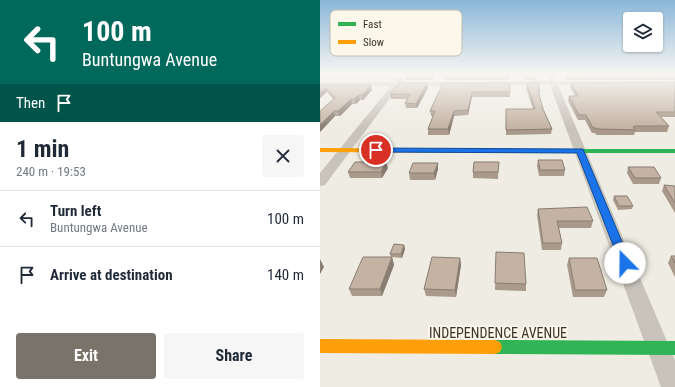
<!DOCTYPE html>
<meta charset="utf-8">
<style>
:root{--surface:#fff;--page:#f6f6f7;--text:#1f2937;--muted:#747a83;--line:#e0e1e3;--accent:#79736a}
body{margin:0;font-family:"Roboto Condensed",sans-serif;background:var(--page);color:var(--text);height:100vh;display:flex;flex-direction:column;font-size:15px;white-space:nowrap}
*{box-sizing:border-box;margin:0}
p{font-size:13px;color:var(--muted)}
.icon{flex:none;width:22px;height:22px;fill:none;stroke:currentColor;stroke-width:2;stroke-linecap:round;stroke-linejoin:round}
.map{position:relative;flex:1;overflow:hidden}
.drawer{display:flex;flex-direction:column;background:var(--surface);width:320px}
.drawer>*{flex:none}
.banner{background:#00695c;color:#fff;overflow:hidden}
.tools{position:absolute;left:303px;top:12px;display:grid;gap:8px}
.tools a{display:grid;place-items:center;width:40px;height:40px;border-radius:4px;background:var(--surface);box-shadow:0 1px 3px #0004;font-size:20px}
.pin{position:absolute;display:grid;place-items:center;width:34px;height:34px;color:#fff;margin:-17px;border:2px solid #fff;border-radius:50%;box-shadow:0 1px 4px #0007}
.me{position:absolute;width:44px;margin:-22px;rotate:338deg;stroke-linejoin:round;filter:drop-shadow(0 0 3px #0008)}
.turn{display:flex;align-items:center;gap:14px;height:84px;padding:0 16px;font-size:18px}
.turn .icon{width:52px;height:52px;stroke-width:2.5}
.turn b{display:block;font-size:28px;line-height:34px}
.then{display:flex;align-items:center;height:38px;padding:0 16px;background:#0003;gap:8px;font-size:15px}
.round{display:grid;place-items:center;flex:none;width:42px;height:42px;border-radius:4px;background:var(--page)}
.head{display:flex;align-items:center;justify-content:space-between;height:68px;padding:0 16px}
h1{font-size:24px;font-weight:700;line-height:30px}
.primary-button{display:flex;gap:8px;margin-top:auto;padding:8px 16px}
.primary-button a{flex:1;height:46px;border-radius:4px;background:var(--accent);color:#fff;font-size:16px;font-weight:700;line-height:46px;text-align:center}
.primary-button a+a{background:var(--page);color:var(--text)}
ul{padding:0;list-style:none}
li{display:flex;align-items:center;gap:12px;height:56px;padding:0 16px;border-top:1px solid var(--line)}
li div{flex:1}
li b{display:block;font-size:15px}
li em{font-style:normal}
main{display:flex;flex:1;min-height:0}
.map>svg:first-child{display:block}
.green{fill:#ccd7bc}
.lines{fill:none;stroke-linecap:round;stroke-linejoin:round}
.street{fill:#c9c4bb;fill-rule:evenodd}
.fast{fill:#30b455;fill-rule:evenodd}
.slow{fill:#ff9f0a;fill-rule:evenodd}
.wall{fill:#a99a8c}
.shaded-wall{fill:#897d72}
.building{fill:#c4b3a3;stroke:#897d72}
.route{fill:#1a73e8;stroke:#114b97}
.labels{text-anchor:middle;stroke-width:3.5;stroke-linejoin:round;paint-order:stroke}
.near-street-label{font-size:14px;fill:#3a3229;stroke:#fbf7eb}
.key{fill:#fbf7eb;stroke:#c1bcb1;stroke-width:1}
.key-label{font-size:11px;fill:#3a3229}
</style>
<main>
<section class="drawer">
<div class="banner">
<div class="turn"><svg class="icon" aria-label="left" viewBox="0 0 24 24"><path d="M17 20v-9H6M10 6l-5 5 5 5"/></svg><div><b>100 m</b>Buntungwa Avenue</div></div>
<div class="then">Then<svg class="icon" aria-label="arrive" viewBox="0 0 24 24"><path d="M6 21V4h12l-3 4 3 4H6"/></svg></div>
</div>
<div class="head"><div><h1>1 min</h1><p>240 m · 19:53</p></div><a class="round"><svg class="icon" aria-label="close" viewBox="0 0 24 24"><path d="M6 6l12 12M18 6L6 18"/></svg></a></div>
<ul>
<li><svg class="icon" aria-label="left" viewBox="0 0 24 24"><path d="M17 20v-9H6M10 6l-5 5 5 5"/></svg><div><b>Turn left</b><p>Buntungwa Avenue</p></div><em>100 m</em></li>
<li><svg class="icon" aria-label="arrive" viewBox="0 0 24 24"><path d="M6 21V4h12l-3 4 3 4H6"/></svg><div><b>Arrive at destination</b></div><em>140 m</em></li>
</ul>
<div class="primary-button"><a>Exit</a><a>Share</a></div>
</section>
<div class="map">
<svg width="355" height="387" viewBox="0 0 355 387">
<rect width="100%" height="100%" fill="#efece3"/>
<!-- green -->
<path class="green" d="M0,74H79L75,80H0Z"/>
<g class="lines">
<!-- street -->
<path class="street" d="M227,74H233L236,81H270L274,83L270,85H238L355,360V387H341L230,85H170L166,83L170,81H229Z
M77,78H83V82H142L146,84L142,86H79L5,185L0,186V173L71,86H0V82H75Z"/>
<!-- fast -->
<path class="fast" d="M187,149H355V153H187Z
M175,340L355,341V355L175,354L170,352L168,347L170,342Z"/>
<!-- slow -->
<path class="slow" d="M0,148L190,149L194,151L190,153L0,152Z
M0,339L175,340L180,342L182,347L180,352L175,354L0,353Z"/>
</g>
<!-- wall -->
<path class="wall" d="M115,74L112,80H86L85,75Z
M117,74H189V80H127Z
M204,74H216V80H205Z
M244,74H355V80H246Z
M355,82V117H341L349,126L347,132H315L314,135H276L275,133H272L265,120H258L248,101L249,96H255L250,87L251,83Z
M123,83H190V97H152L148,115L134,116L129,135H108V129L113,116H111L110,111Z
M207,83L220,91L219,96L223,109L232,129L231,134L186,135V109H213L206,88Z
M0,85L52,90L43,100H40L36,104H32L20,116H15L0,132L13,99L7,92L0,98Z
M108,88L97,108H86L85,103L87,99H71L70,94Z
M218,160L245,170L244,176H219L217,166Z
M179,162L178,179L153,178V172Z
M118,163V169L115,180H90L89,173Z
M308,167L341,178L339,184H313L307,173Z
M68,168L62,178H30L28,172Z
M344,185L355,186V213L342,191Z
M294,196L313,206L312,209L298,210L293,200Z
M218,209L273,221L271,228H239L242,243L241,250H222L217,215Z
M84,245L85,249L82,258L72,257L74,265L62,296H32L29,289L71,257L70,254Z
M176,252L206,284V291L175,290Z
M351,256H355V277L348,263Z
M140,258L141,265L136,297L106,296L104,289Z
M249,258L287,290L284,297H253L247,265Z"/>
<!-- shaded-wall -->
<path class="shaded-wall" d="M112,74H115L112,80Z
M107,83L108,88L97,108L96,104Z
M51,85L52,90L43,100L42,95Z
M6,88L7,92L0,98V92Z
M152,92V97L148,115V110Z
M38,95L40,100L36,104L35,99Z
M31,99L32,104L20,116L18,111Z
M14,111L15,116L0,132V125Z
M134,111V116L129,135L128,129Z
M66,162L68,168L62,178L61,172Z
M118,163V169L115,180L114,173Z
M84,245L85,249L82,258L81,254Z
M72,257L74,265L62,296L60,289Z
M140,258L141,265L136,297L135,290Z
M0,259L4,267L0,274Z"/>
<!-- building -->
<path class="building" d="M85,74H112V75H85Z
M125,74H189V75H126Z
M205,74H216V75H205Z
M246,74H355V76L247,75Z
M355,82V112H336L349,126H315V127H313L315,130L277,129L276,128H273L266,115H259L249,96H258L251,83Z
M79,83H107L96,104L85,103L90,94H70Z
M123,83H190V92H152L148,110L134,111L128,129H108L115,111H110Z
M207,83H218L220,91H218L223,109L232,129L186,130V109H215Z
M0,85H51L42,95H38L35,99H31L18,111H14L0,125V111L15,98L6,88L0,92Z
M218,160H242L245,170H220Z
M35,162H66L61,172H28Z
M154,162H179L178,172H153Z
M93,163H118L114,173H89Z
M308,167H334L341,178H315Z
M344,185L355,186V203Z
M294,196H307L313,206H299Z
M267,207L273,221H237L242,243H223L218,209Z
M74,244L84,245L81,254H70Z
M176,252L204,253L206,284L175,283Z
M351,256H355V263Z
M43,257H72L60,289H29Z
M112,257L140,258L135,290L104,289Z
M249,258H277L287,290H255Z"/>
<!-- sky -->
<linearGradient id="sky" x2="0" y2="1"><stop stop-color="#8ab7d9"/><stop offset="0.58" stop-color="#f8f6f2"/><stop offset="1" stop-color="#f8f6f2" stop-opacity="0"/></linearGradient>
<rect width="355" height="128" fill="url(#sky)"/>
<!-- route -->
<path class="route" d="M56,148L263,149L311,263L310,267L305,268L301,267L300,263L257,153L54,152V149Z"/>
<g class="labels">
<!-- near-street labels -->
<g class="near-street-label">
<text x="178" y="338">INDEPENDENCE AVENUE</text>
</g>
</g>
<!-- legend -->
<rect x="10" y="10" width="132" height="46" rx="6" class="key"/>
<rect x="18" y="22" width="18" height="4" fill="#30b455"/>
<rect x="18" y="40" width="18" height="4" fill="#ff9f0a"/>
<g class="key-label">
<text x="43" y="28">Fast</text>
<text x="43" y="46">Slow</text>
</g>
</svg>
<div class="tools">
<a><svg class="icon" aria-label="layers" viewBox="0 0 24 24"><path d="M12 4l9 5-9 5-9-5zM3 14l9 5 9-5"/></svg></a>
</div>
<div class="pin" style="left:56px;top:150px;background:#d93025"><svg class="icon" aria-label="arrive" viewBox="0 0 24 24"><path d="M6 21V4h12l-3 4 3 4H6"/></svg></div>
<svg class="me" style="left:305px;top:263px" viewBox="-20 -20 40 40"><circle r="19" fill="#fff"/><path d="M0-13L10 11 0 6-10 11z" fill="#1a73e8"/></svg>
</div>
</main>
